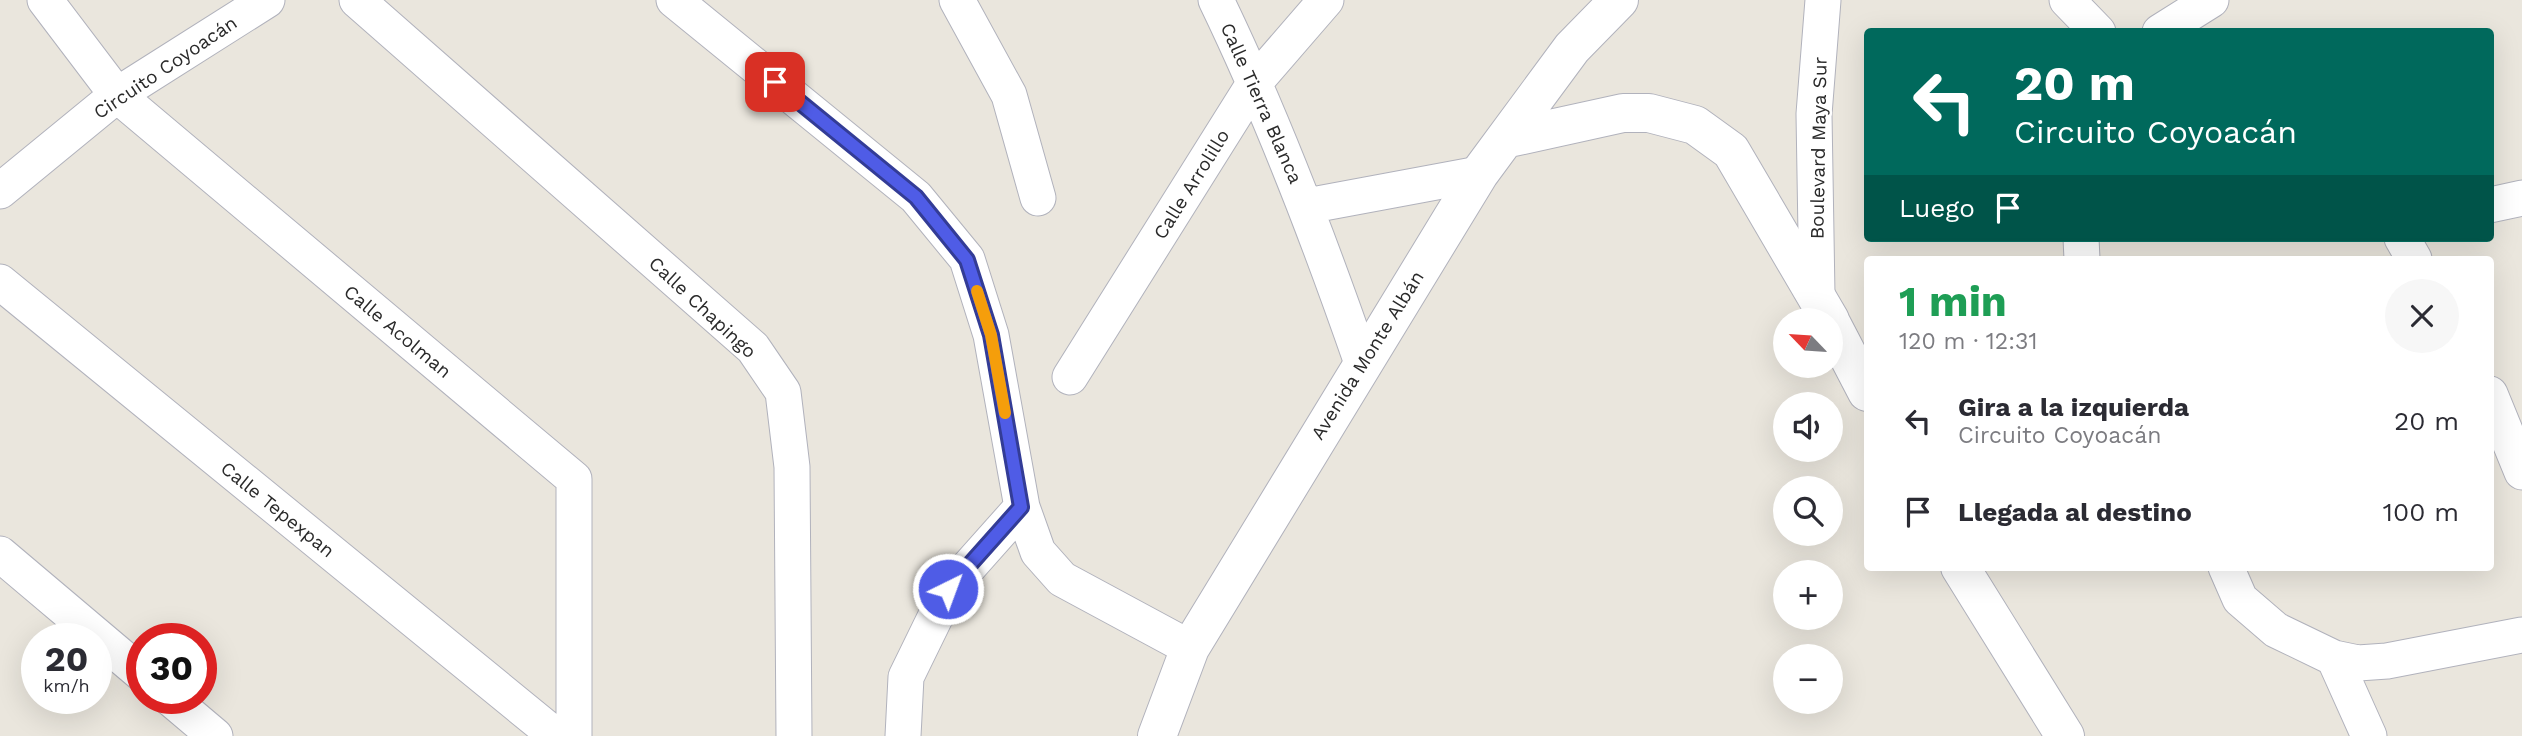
<!DOCTYPE html>
<html lang="es">
<meta charset="utf-8">
<style>
:root{--surface:#fff;--page:#f7f7f7;--text:#2b2b33;--muted:#7c7c81}
body{margin:0;font-family:"Work Sans",sans-serif;background:var(--page);color:var(--text);height:100vh;display:flex;flex-direction:column;font-size:26px;white-space:nowrap}
*{box-sizing:border-box;margin:0}
p{font-size:23px;color:var(--muted)}
.icon{flex:none;width:38px;height:38px;fill:none;stroke:currentColor;stroke-width:2;stroke-linecap:round;stroke-linejoin:round}
.map{position:relative;flex:1;overflow:hidden}
.drawer{position:absolute;left:1864px;top:256px;width:630px;height:315px;display:flex;flex-direction:column;background:var(--surface);border-radius:7px;box-shadow:0 7px 28px #0002}
.drawer>*{flex:none}
.hud{position:absolute;left:1864px;top:28px;width:630px;height:214px;border-radius:7px;box-shadow:0 7px 28px #0002;background:#00695c;color:#fff;overflow:hidden}
.needle{width:46px;rotate:295deg}
.tools{position:absolute;left:1773px;top:308px;display:grid;gap:14px}
.tools a{display:grid;place-items:center;width:70px;height:70px;border-radius:50%;background:var(--surface);box-shadow:0 7px 28px #0002;font-size:35px}
.speed{position:absolute;left:21px;top:623px;display:flex;gap:14px;font-size:35px;font-weight:700;text-align:center}
.speed>*{display:grid;place-content:center;width:91px;height:91px;border-radius:50%;background:var(--surface);box-shadow:0 7px 28px #0002;line-height:1}
.speed small{font-size:18px;font-weight:400}
.speed .limit{border:10px solid #d22;background:#fff;color:#111}
.pin{position:absolute;display:grid;place-items:center;width:60px;height:60px;color:#fff;margin:-30px;border-radius:14px;box-shadow:0 4px 10px #0006}
.me{position:absolute;width:77px;margin:-38px;rotate:42deg;stroke-linejoin:round;filter:drop-shadow(0 0 5px #0008)}
.turn{display:flex;align-items:center;gap:24px;height:147px;padding:0 35px;font-size:32px}
.turn .icon{width:91px;height:91px;stroke-width:2.5}
.turn b{display:block;font-size:49px;line-height:60px}
.then{display:flex;align-items:center;height:66px;padding:0 35px;background:#0003;gap:14px;font-size:26px}
.round{display:grid;place-items:center;flex:none;width:74px;height:74px;border-radius:37px;background:var(--page)}
.headline{display:flex;align-items:center;justify-content:space-between;height:119px;padding:0 35px}
h1{font-size:42px;font-weight:700;line-height:52px;color:#1e9e55}
ul{padding:0;list-style:none}
li{display:flex;align-items:center;gap:21px;height:91px;padding:0 35px}
li div{flex:1}
li b{display:block;font-size:26px}
li em{font-style:normal}
.map>svg:first-child{display:block}
.lines{fill:none;stroke-linecap:round;stroke-linejoin:round}
.street-casing{stroke:#b1b2bc;stroke-width:37}
.secondary-casing{stroke:#b1b2bc;stroke-width:40}
.street{stroke:#fff;stroke-width:35}
.secondary{stroke:#fff;stroke-width:38}
.route-casing{stroke:#333c96;stroke-width:18}
.route{stroke:#4f5ce6;stroke-width:12}
.slow{stroke:#f59e0b;stroke-width:12}
.labels{text-anchor:middle;stroke-width:5;stroke-linejoin:round;paint-order:stroke}
.street-label{font-size:19px;fill:#2a2a2a;stroke:#fff}
</style>
<div class="map">
<svg width="2522" height="736" viewBox="0 0 2522 736">
<rect width="100%" height="100%" fill="#eae6dd"/>
<g class="lines">
<defs>
<path id="street" d="M45,0L117,95L574,479V736
M357,0L753,348L783,392L792,467L794,736
M674,0L916,197L967,259L991,335L1022,507L1038,552L1062,579L1190,648
M957,0L1009,95L1038,198
M1216,0C1273,118 1319,239 1362,363
M2067,0L2098,32
M2160,32L2211,0
M0,191L117,95L267,0
M2490,205L2522,198
M1307,206L1479,174
M2081,238L2082,259
M2402,238L2414,259
M0,282L556,736
M1817,295L1814,114L1823,0
M1070,377L1255,82L1326,0
M2490,394L2522,472
M0,554L142,674
M2226,567L2240,599L2276,630L2334,658L2358,663L2387,661L2522,635
M2334,658L2369,736
M170,698L215,736
M903,736L906,677L949,589L1022,507"/>
<path id="secondary" d="M1509,138L1623,113H1649L1695,125L1731,151L1830,320
M1830,321L1867,392
M1960,567L2065,736
M1157,736L1190,648L1479,174L1572,48L1619,0"/>
</defs>
<!-- street casing -->
<use href="#street" class="street-casing"/>
<!-- secondary casing -->
<use href="#secondary" class="secondary-casing"/>
<!-- street -->
<use href="#street" class="street"/>
<!-- secondary -->
<use href="#secondary" class="secondary"/>
</g>
<g class="lines">
<defs>
<path id="route" d="M775,82L916,197L967,260L991,335L1021,507L948,589"/>
</defs>
<!-- route casing -->
<use href="#route" class="route-casing"/>
<!-- route -->
<use href="#route" class="route"/>
<!-- slow -->
<path class="slow" d="M977,291L991,335L1005,413"/>
</g>
<g class="labels">
<!-- street labels -->
<g class="street-label">
<text transform="translate(165 67) rotate(-34)" y="7">Circuito Coyoacán</text>
<text transform="translate(1262 103) rotate(66)" y="7">Calle Tierra Blanca</text>
<text transform="translate(1818 148) rotate(-89)" y="7">Boulevard Maya Sur</text>
<text transform="translate(1191 184) rotate(-58)" y="7">Calle Arrolillo</text>
<text transform="translate(703 307) rotate(43)" y="7">Calle Chapingo</text>
<text transform="translate(398 331) rotate(40)" y="7">Calle Acolman</text>
<text transform="translate(1367 355) rotate(-58)" y="7">Avenida Monte Albán</text>
<text transform="translate(278 509) rotate(39)" y="7">Calle Tepexpan</text>
</g>
</g>
</svg>
<div class="tools">
<a><svg class="needle" viewBox="-14 -14 28 28"><path d="M0-13l5 13h-10z" fill="#e53935"/><path d="M0 13l5-13h-10z" fill="#7c7c81"/></svg></a>
<a><svg class="icon" aria-label="sound" viewBox="0 0 24 24"><path d="M4 9h4l5-4v14l-5-4H4zM17 9q2 3 0 6"/></svg></a>
<a><svg class="icon" aria-label="search" viewBox="0 0 24 24"><circle cx="10" cy="10" r="6"/><path d="M15 15l6 6"/></svg></a>
<a>+</a>
<a>−</a>
</div>
<div class="speed"><div>20<small>km/h</small></div><div class="limit">30</div></div>
<div class="pin" style="left:775px;top:82px;background:#d93025"><svg class="icon" aria-label="arrive" viewBox="0 0 24 24"><path d="M6 21V4h12l-3 4 3 4H6"/></svg></div>
<svg class="me" style="left:948px;top:589px" viewBox="-20 -20 40 40"><circle r="17" fill="#4f5ce6" stroke="#fff" stroke-width="3"/><path d="M0-11L8 9 0 5-8 9z" fill="#fff"/></svg>
<div class="hud">
<div class="turn"><svg class="icon" aria-label="left" viewBox="0 0 24 24"><path d="M17 20v-9H6M10 6l-5 5 5 5"/></svg><div><b>20 m</b>Circuito Coyoacán</div></div>
<div class="then">Luego<svg class="icon" aria-label="arrive" viewBox="0 0 24 24"><path d="M6 21V4h12l-3 4 3 4H6"/></svg></div>
</div>
<section class="drawer">
<div class="headline"><div><h1>1 min</h1><p>120 m · 12:31</p></div><a class="round"><svg class="icon" aria-label="close" viewBox="0 0 24 24"><path d="M6 6l12 12M18 6L6 18"/></svg></a></div>
<ul>
<li><svg class="icon" aria-label="left" viewBox="0 0 24 24"><path d="M17 20v-9H6M10 6l-5 5 5 5"/></svg><div><b>Gira a la izquierda</b><p>Circuito Coyoacán</p></div><em>20 m</em></li>
<li><svg class="icon" aria-label="arrive" viewBox="0 0 24 24"><path d="M6 21V4h12l-3 4 3 4H6"/></svg><div><b>Llegada al destino</b></div><em>100 m</em></li>
</ul>
</section>
</div>
